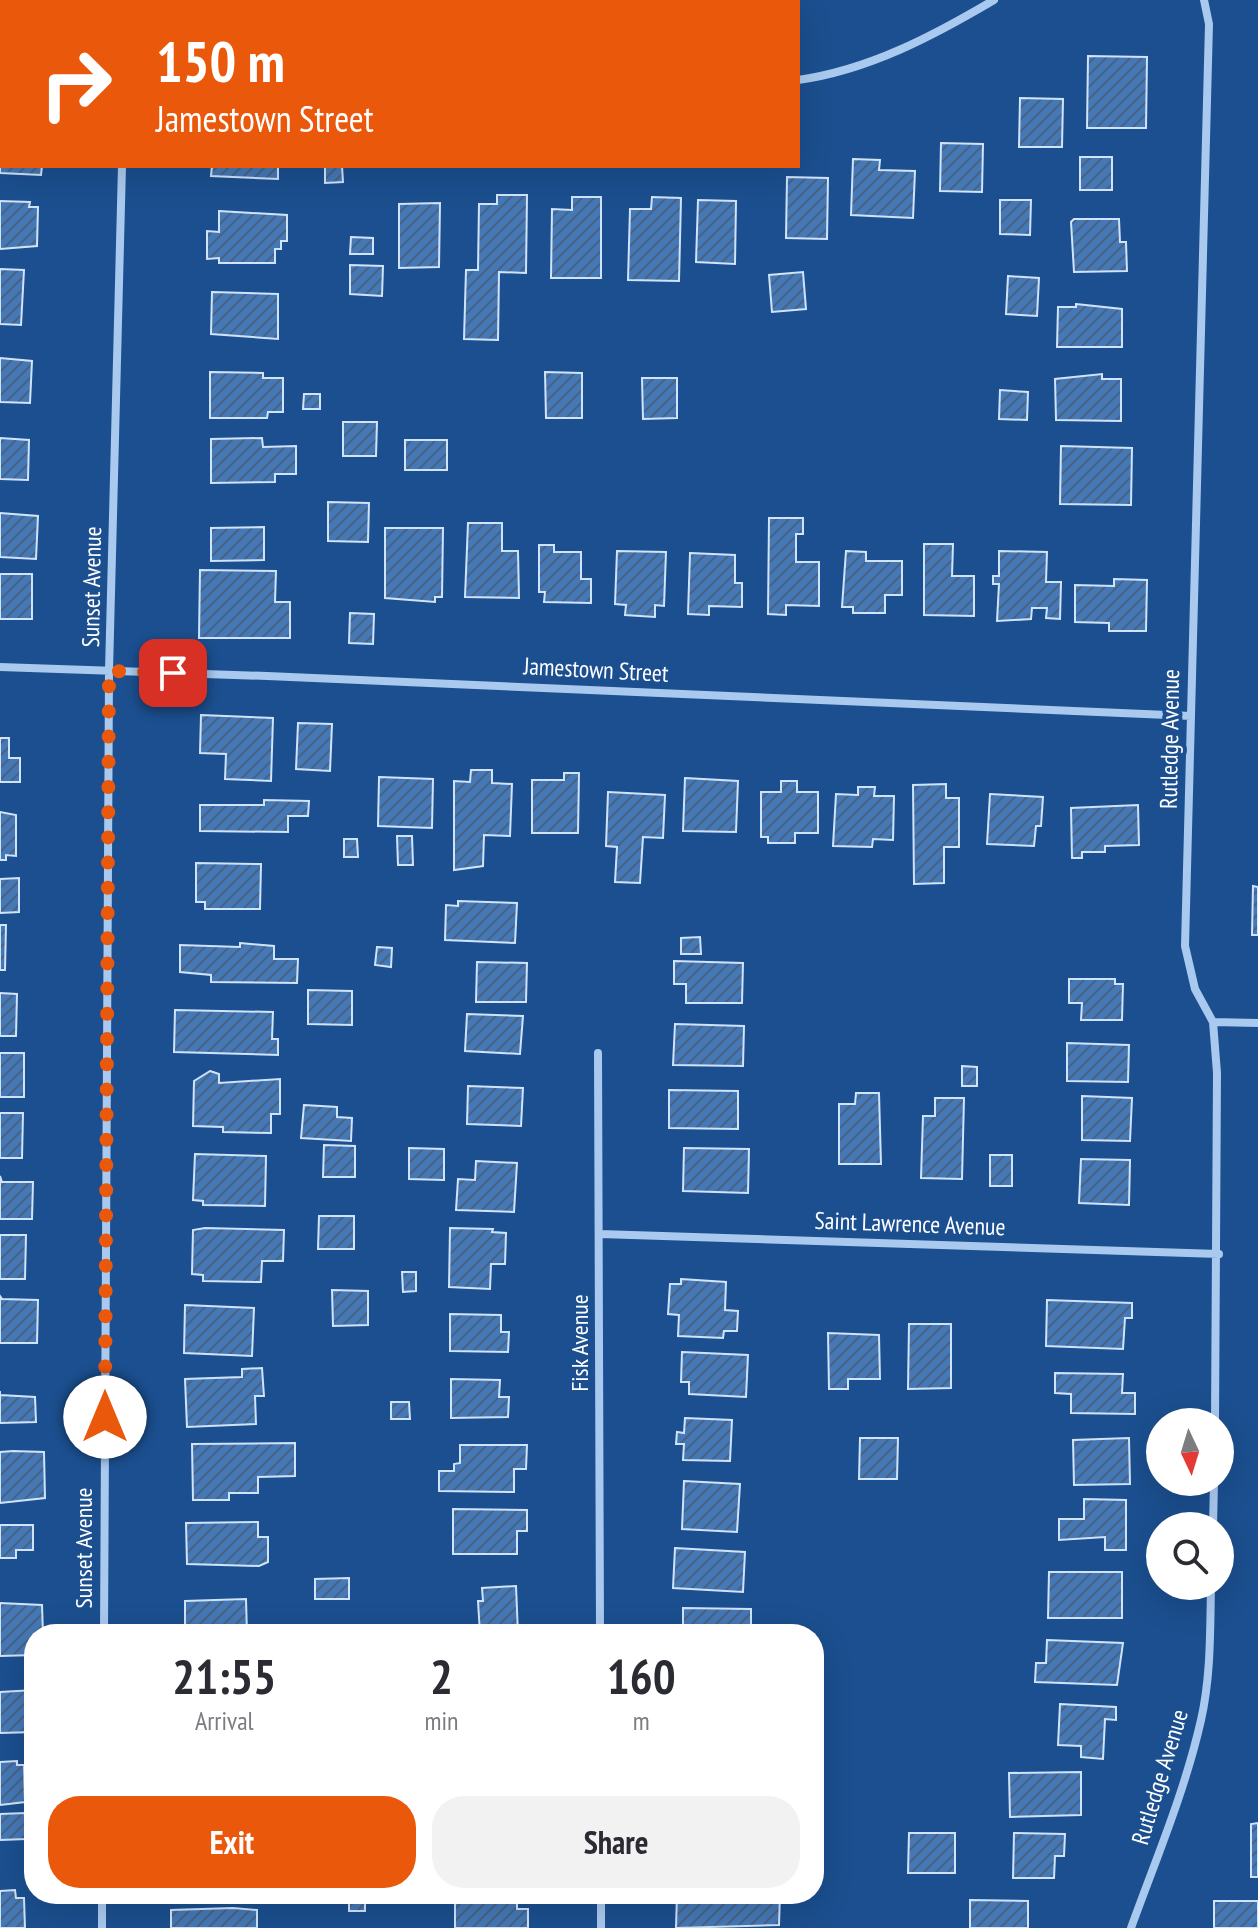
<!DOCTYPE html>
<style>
:root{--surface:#fff;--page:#f2f2f3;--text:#2b2b33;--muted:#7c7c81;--accent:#ea580c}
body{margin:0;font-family:"PT Sans Narrow",sans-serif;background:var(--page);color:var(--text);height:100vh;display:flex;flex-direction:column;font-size:30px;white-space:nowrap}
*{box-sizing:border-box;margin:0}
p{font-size:26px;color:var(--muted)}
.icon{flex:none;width:44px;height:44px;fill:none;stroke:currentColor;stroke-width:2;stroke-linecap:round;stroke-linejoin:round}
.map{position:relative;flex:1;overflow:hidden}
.drawer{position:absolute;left:24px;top:1624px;width:800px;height:280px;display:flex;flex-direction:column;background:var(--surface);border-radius:32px;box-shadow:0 8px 32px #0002}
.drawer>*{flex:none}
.banner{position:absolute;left:0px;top:0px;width:800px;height:168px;box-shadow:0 8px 32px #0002;background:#ea580c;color:#fff;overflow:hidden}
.needle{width:52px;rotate:176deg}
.controls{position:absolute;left:1146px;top:1408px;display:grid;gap:16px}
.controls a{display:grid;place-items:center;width:88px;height:88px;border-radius:50%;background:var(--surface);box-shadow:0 8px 32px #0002;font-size:40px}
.pin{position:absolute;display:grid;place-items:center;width:68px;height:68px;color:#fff;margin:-34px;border-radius:16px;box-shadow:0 4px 12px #0006}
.me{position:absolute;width:88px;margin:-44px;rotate:0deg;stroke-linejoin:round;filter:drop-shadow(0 0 6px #0008)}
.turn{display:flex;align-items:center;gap:28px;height:168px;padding:0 24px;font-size:36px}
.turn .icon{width:104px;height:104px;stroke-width:2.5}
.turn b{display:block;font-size:56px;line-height:68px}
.eta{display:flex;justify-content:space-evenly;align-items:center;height:136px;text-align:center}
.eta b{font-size:48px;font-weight:700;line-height:56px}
.cta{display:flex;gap:16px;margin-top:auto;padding:16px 24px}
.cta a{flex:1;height:92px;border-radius:32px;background:var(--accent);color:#fff;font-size:32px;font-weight:700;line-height:92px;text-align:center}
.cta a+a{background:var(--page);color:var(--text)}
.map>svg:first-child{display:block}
.building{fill:url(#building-hatch);stroke:#cfe3fa;stroke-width:2}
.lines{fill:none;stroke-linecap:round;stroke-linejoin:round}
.service{stroke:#a9c9ee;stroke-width:6}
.minor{stroke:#a9c9ee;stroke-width:8}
.route{stroke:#ea580c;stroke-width:14;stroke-dasharray:0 25.2}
.labels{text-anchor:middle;stroke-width:8;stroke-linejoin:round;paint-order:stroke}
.street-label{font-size:24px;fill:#fff;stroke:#1b4f8f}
</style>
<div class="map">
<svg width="1258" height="1928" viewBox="0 0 1258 1928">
<defs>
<pattern id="building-hatch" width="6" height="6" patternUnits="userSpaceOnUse" patternTransform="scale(2)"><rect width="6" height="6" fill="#4478b7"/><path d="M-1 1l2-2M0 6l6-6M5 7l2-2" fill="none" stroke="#486282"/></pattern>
</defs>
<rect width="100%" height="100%" fill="#1b4f8f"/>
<!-- building -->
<path class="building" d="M0,0H63L2,2V16Z
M1088,56L1147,57L1146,128H1087Z
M1020,98L1063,99L1062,147H1019Z
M0,118L2,166H42L41,175L0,173Z
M941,143L983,144L982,192L940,191Z
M1080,157H1112V190H1080Z
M853,159L880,160L879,170L915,171L913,218L851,215Z
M212,166H278V179L211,176Z
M325,166H342L343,182L325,183Z
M787,177L828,178L827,239L786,238Z
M497,195H527L526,273L499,272L498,340L464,339L466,270H478L479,204H497Z
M572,197H601V278H551L552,209L572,210Z
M652,197L681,198L679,281L628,280L630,209H651Z
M698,200L736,201L735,264L696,262Z
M1000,200H1031L1030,235L1000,234Z
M0,201L30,202L29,207H38L37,246L0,249Z
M440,203L439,267L399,268V204Z
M219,211L287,215V241H281V249H275V263H219V258L207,259V231L219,232Z
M1074,219H1119L1120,242H1126L1127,271L1074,272L1071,222Z
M351,237L373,238V254H350Z
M350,265L383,266L382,296L350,294Z
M0,269L24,270L21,325L0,324Z
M803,272L806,309L772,312L769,275Z
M1008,276L1039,278L1037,316L1006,314Z
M212,292L278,294V339L211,334Z
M1076,304L1122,309V347H1057L1058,307H1076Z
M0,358L32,361L30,403L0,402Z
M210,372L263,373V378H283V412H268L267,418H210Z
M545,372L582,373V418H546Z
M1102,374V379H1121V421L1056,420L1055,379Z
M642,378H677V418L643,419Z
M1000,390L1028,392L1027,420L999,419Z
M304,394H320V409H303Z
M343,422H377L376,456H343Z
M0,438L29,440L28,480L0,479Z
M262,438L263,447L296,446V474H275V482L211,483V439Z
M405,440H447V470H405Z
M1061,446L1132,448L1131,505L1060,504Z
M328,502L369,503L368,542L328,541Z
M0,513L38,516L36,559L0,557Z
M769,518H803V534H796V562H819V606L786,605V615L768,614Z
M468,523H502V551H518L519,598L465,597Z
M264,527V560L211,561V528Z
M385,528H443L442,597H435V602L385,598Z
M924,544H953L952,576H974V616L924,615Z
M539,545H554V552H581V579H591V603L544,602L545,592H539Z
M617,551L666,552L664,606L655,605V617L625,615L626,605L615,604Z
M846,551L866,552V561H902V595H885V613H853V607H842Z
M999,551L1047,552L1046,582H1061L1060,619L1046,618L1047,608H1032L1031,619L997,621L999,584H993V576H999Z
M690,553L735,555V583H742V607L709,606V615L688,614Z
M200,570L276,571L275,602H290V638H199Z
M0,574H32V619H0Z
M1114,579L1147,580L1146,631H1109V623L1075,622V585L1114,586Z
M350,613L374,614L373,644L349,643Z
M201,715L273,718L271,781L225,779L226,754L200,753Z
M298,723L332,724L330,771L296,769Z
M0,738H9V758H20V782H0Z
M471,770H492V783L512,784L510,836L484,835L483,866L454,870V781L470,782Z
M564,773H579L578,833H532V780H564Z
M379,777L433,779L432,828L378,826Z
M685,778L738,781L736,832L683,831Z
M781,781H797V792H818V833H795V843H768V837H761V792H781Z
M946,784V798H959V847H944V883L914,884L913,785Z
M858,787H875L874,796H894L893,840L873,839L872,847L833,846L836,794L858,795Z
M608,792L665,795L663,838L643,837L640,883L615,882L617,847L606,846Z
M990,794L1043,797L1041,826H1036L1034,846L987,844Z
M264,800L309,801L308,816H288V832L200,831V805H264Z
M1138,805L1139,845L1105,846V852H1082V858H1072L1071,808Z
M0,812L16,815V856L6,855V860H0Z
M397,836H412L413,865H398Z
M344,839H357L358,857H344Z
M196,863L261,864L260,909H205V902H196Z
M19,878V912L0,913V879Z
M1253,886L1258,887V935H1252Z
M458,901L517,903L515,943L445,940L446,905L458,906Z
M0,925H6L5,970H0Z
M700,937L701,954H681V938Z
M240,943L274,946V959H298L297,983L211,982V975L180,972V945L240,947Z
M377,947L392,948L391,967L375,965Z
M674,961L743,963L742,1003H686V984H674Z
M477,962L527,963L526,1002H476Z
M1069,979H1115V984H1123L1122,1020H1081L1082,1003H1069Z
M308,990L352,991V1025L308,1024Z
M0,993L17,994L16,1036H0Z
M175,1010L273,1012L272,1039H278V1055L174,1052Z
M467,1014L523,1016L520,1054L465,1051Z
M675,1024L744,1026L743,1066L673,1065Z
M1067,1043L1129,1045L1128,1082L1067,1081Z
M0,1053H24V1097H0Z
M962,1066L977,1067V1086H962Z
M210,1071L219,1074V1083L280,1079V1114H271V1133L223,1132V1127L193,1126L194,1081Z
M468,1086L523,1088L521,1126L467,1124Z
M669,1090L738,1091V1129L669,1128Z
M856,1093H879L881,1164H839V1104H855Z
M1082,1096L1132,1098L1130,1141L1082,1140Z
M935,1098H964L962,1179L921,1178L923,1116H935Z
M304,1105L337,1107V1117L352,1118L351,1141L301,1138Z
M0,1113H23L22,1158H0Z
M324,1145L355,1146V1177H323Z
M409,1148L444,1149V1180L409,1179Z
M684,1148L749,1149L748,1193L683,1191Z
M195,1154L266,1156L265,1206L203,1205V1201L193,1200Z
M990,1155H1012V1186H990Z
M1081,1159L1130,1160L1129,1205L1079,1203Z
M476,1161L517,1163L514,1212L456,1210L458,1179L475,1180Z
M0,1176L2,1182H33L32,1219H0Z
M319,1216H354V1249H318Z
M205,1228L284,1230L283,1261H262L261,1282L203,1281V1275L192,1274L193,1230Z
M450,1228L493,1229L492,1232L506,1233L505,1264H491L490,1289L449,1287Z
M0,1235H26L25,1279H0Z
M402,1272H416V1291L403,1292Z
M681,1279L726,1282L725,1310L738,1311L737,1331H724L723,1338L678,1336L679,1315L668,1314L670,1284H681Z
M332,1290L368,1291V1325L333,1326Z
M0,1296L2,1299L38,1300L37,1343H0Z
M1047,1300L1132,1303V1318H1125L1123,1349L1046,1346Z
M185,1305L254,1308L252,1356L184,1353Z
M450,1314L501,1315V1332H509L508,1352L450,1351Z
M909,1324H951V1388L908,1389Z
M828,1333L879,1335L880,1379H848V1389H829Z
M682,1352L748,1355L746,1397L689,1394V1382H681Z
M262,1368L264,1396H255L256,1424L187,1427L185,1379L242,1377V1369Z
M1055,1373L1123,1374L1122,1393H1135V1414L1071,1413V1394L1055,1393Z
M451,1379L500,1380L499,1397H509L508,1417L451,1418Z
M0,1391V1395L35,1397L36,1422L0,1423Z
M391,1402H409L410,1419H391Z
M685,1418L732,1420L730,1461L683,1460L684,1444H676L677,1432L684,1433Z
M860,1438H898L897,1479H859Z
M1129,1438L1130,1484L1074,1485L1073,1440Z
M295,1443V1476L258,1477V1493H229V1500H193L192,1444Z
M460,1445H527L526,1469H514V1492L439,1491V1471H454V1464L460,1463Z
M13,1451L44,1452L45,1498L0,1503V1452Z
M684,1481L740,1484L737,1532L682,1529Z
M1084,1499L1126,1500V1550H1105V1537L1059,1540V1519H1084Z
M453,1509L527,1510V1531H517V1554H453Z
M258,1522V1537H268V1562L259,1566L187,1564L186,1523Z
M0,1525H33V1550H16V1558H0Z
M675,1548L745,1552L743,1592L673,1588Z
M1049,1572H1122V1618H1048Z
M349,1578V1599H315V1579Z
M516,1586L518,1634H480L478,1601H483L482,1588Z
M246,1599L247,1634L185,1631V1601Z
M0,1603L42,1605L43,1634H34V1655L0,1656Z
M683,1608L751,1609V1629H759V1634H671L672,1629H683Z
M1047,1640L1123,1643L1117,1685L1035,1682L1036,1663H1046Z
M34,1690V1732L0,1733V1692Z
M1060,1704L1116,1707V1720L1105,1719L1103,1759L1081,1757V1746L1058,1745Z
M17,1761V1765H24L25,1802L0,1805V1762Z
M1081,1772V1815L1010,1817L1009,1773Z
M25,1813L26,1839L0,1840V1814Z
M1258,1823V1877H1251V1824Z
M909,1833H955V1873H908Z
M1014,1833L1065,1834L1064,1856H1055L1054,1878H1013Z
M15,1890L16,1898H24L25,1928H0V1891Z
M455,1894H517V1909H528V1928H455Z
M677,1894H780L779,1925L676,1928Z
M349,1895H365V1911H349Z
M970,1900L1028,1901V1928H970Z
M1214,1901H1258V1928H1214Z
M233,1908L257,1910V1928H171V1910Z"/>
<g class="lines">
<!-- service -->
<path class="service" d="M308,2L309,0
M390,2V0
M520,2V0
M647,2V0"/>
<!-- minor -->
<path class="minor" d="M1204,0L1209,24L1185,946L1195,989L1213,1022L1217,1073L1215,1422
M126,2V0
M0,62H2
M798,80C869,70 933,36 994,0
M0,667L267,676L1191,716
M1213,1022L1258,1023
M598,1053L600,1634
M600,1234L1219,1254
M1213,1526L1214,1482
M104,1634L109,671L122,166
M601,1894V1928
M102,1928V1894
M1131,1928C1156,1859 1185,1791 1201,1720C1211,1676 1210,1631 1211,1586"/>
</g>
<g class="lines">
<!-- route -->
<path class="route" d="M105,1417L109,671L173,673"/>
</g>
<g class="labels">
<!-- street labels -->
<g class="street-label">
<text transform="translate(92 587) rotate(-89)" y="8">Sunset Avenue</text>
<text transform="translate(596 670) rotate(3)" y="8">Jamestown Street</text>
<text transform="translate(1170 739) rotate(-89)" y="8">Rutledge Avenue</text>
<text transform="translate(910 1224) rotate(2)" y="8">Saint Lawrence Avenue</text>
<text transform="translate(580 1343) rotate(-90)" y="8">Fisk Avenue</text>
<text transform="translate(84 1548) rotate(-90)" y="8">Sunset Avenue</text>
<text transform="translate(1160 1777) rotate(-73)" y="8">Rutledge Avenue</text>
</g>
</g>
</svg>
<div class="controls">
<a><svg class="needle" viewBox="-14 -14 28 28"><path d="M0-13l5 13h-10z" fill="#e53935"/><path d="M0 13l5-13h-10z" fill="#7c7c81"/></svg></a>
<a><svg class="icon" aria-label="search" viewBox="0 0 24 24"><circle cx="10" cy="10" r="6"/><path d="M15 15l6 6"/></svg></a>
</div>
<div class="pin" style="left:173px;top:673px;background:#d93025"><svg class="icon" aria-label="arrive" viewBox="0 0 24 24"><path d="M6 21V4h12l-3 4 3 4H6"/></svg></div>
<svg class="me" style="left:105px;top:1417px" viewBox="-20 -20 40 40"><circle r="19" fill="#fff"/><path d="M0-13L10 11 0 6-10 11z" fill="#ea580c"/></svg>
<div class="banner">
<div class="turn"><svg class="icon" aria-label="right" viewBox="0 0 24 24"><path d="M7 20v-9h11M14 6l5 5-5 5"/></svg><div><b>150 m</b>Jamestown Street</div></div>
</div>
<section class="drawer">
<div class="eta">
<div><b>21:55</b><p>Arrival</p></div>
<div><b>2</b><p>min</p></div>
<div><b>160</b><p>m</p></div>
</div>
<div class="cta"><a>Exit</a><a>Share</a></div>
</section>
</div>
